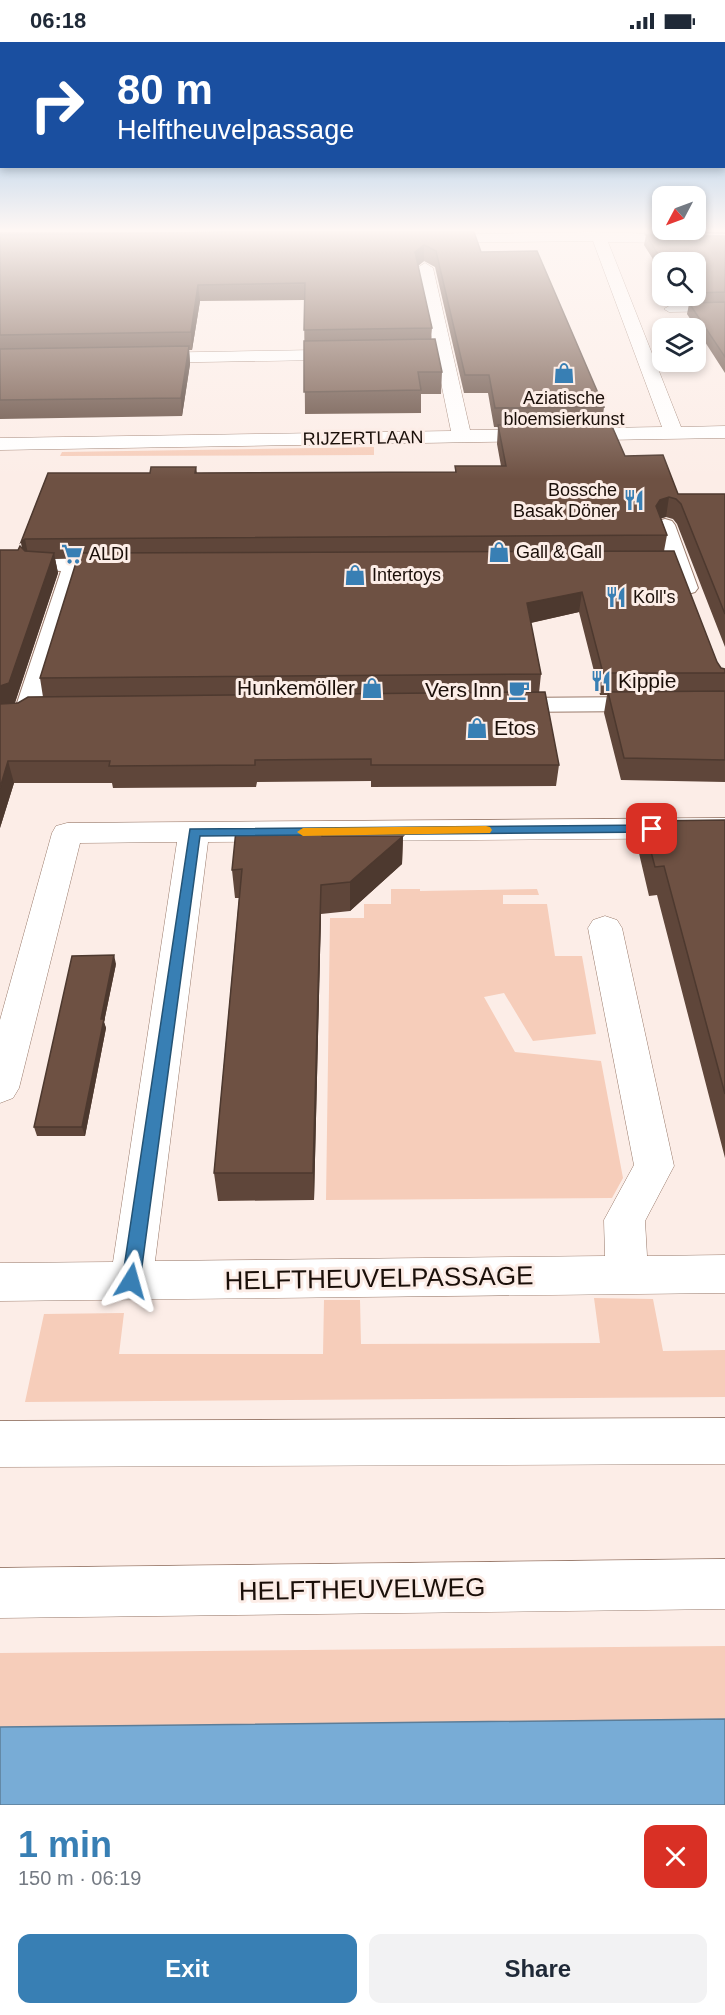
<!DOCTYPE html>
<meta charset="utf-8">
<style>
:root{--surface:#fff;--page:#f2f2f3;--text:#1f2937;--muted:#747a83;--accent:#387fb4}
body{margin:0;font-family:Helvetica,sans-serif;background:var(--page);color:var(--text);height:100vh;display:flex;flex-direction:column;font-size:22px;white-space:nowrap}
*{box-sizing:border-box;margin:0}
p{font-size:20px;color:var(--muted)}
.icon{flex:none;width:33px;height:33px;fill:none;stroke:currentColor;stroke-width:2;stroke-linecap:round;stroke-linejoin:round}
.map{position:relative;height:1763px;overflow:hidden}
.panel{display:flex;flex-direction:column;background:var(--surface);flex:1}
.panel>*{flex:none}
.banner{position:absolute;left:0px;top:0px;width:726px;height:126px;box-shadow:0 3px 9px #0003;background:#1a4fa0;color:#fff;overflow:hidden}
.needle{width:39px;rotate:229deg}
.fabs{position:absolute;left:652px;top:144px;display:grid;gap:12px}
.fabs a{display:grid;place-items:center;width:54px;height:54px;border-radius:12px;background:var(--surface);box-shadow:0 3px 9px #0003;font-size:30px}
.pin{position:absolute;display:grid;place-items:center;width:51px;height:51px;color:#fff;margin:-26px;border-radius:12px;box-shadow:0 3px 9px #0006}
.me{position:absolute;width:66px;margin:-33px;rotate:8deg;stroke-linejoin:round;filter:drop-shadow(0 0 4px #0008)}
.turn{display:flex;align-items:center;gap:21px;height:126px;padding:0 18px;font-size:27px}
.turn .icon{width:78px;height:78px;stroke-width:2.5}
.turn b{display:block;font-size:42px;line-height:51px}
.round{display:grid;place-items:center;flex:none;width:63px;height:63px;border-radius:12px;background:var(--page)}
.summary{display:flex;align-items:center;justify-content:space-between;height:102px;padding:0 18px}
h1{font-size:36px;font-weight:800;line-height:45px;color:var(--accent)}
.action{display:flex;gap:12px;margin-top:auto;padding:12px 18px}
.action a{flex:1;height:69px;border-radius:12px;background:var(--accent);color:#fff;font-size:24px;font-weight:800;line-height:69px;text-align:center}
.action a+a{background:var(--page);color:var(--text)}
.status{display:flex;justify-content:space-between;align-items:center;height:42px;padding:0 30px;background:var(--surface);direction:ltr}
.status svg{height:16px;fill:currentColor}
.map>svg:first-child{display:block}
.green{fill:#f6cdba}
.water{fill:#78acd6;stroke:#5c7d98;stroke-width:1.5}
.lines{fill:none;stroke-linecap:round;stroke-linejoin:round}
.service-casing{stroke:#997a6b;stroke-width:1}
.pedestrian-casing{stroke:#997a6b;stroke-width:2}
.minor-casing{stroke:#997a6b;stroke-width:1}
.secondary-casing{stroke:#997a6b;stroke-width:1}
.service{fill:#fff;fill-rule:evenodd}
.pedestrian{fill:#fff;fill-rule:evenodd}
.minor{fill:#fff;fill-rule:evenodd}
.secondary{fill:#fff;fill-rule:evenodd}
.wall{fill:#5f463a;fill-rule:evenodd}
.shaded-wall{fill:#4d392f}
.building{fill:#6e5143;stroke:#4d392f;stroke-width:1.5}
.route{fill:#387fb4;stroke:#245375;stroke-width:1.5}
.slow{fill:#f59e0b}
.labels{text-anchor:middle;stroke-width:6;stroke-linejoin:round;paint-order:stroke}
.far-poi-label{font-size:18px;fill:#1a0f09;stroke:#fcede7;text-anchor:start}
.far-street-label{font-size:18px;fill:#1a0f09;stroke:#fcede7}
.poi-label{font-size:21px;fill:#1a0f09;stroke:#fcede7;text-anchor:start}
.near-street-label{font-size:26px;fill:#1a0f09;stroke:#fcede7}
</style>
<div class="status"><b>06:18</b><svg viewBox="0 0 49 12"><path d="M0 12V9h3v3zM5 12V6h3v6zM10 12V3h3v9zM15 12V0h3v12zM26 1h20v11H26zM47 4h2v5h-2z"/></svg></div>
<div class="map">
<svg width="725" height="1763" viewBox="0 0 725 1763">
<rect width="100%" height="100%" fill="#fcede7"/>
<!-- green -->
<path class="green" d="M374,405V413L60,414L62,410Z
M391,847H420V849L537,847L539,853H503V862H547L555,914H582L596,992L533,999L504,951L484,955L515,1010L601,1019L623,1136L612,1156L326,1158L330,876H364V862H391Z
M594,1256L653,1257L663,1309L725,1308V1355L25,1360L44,1272L124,1271L119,1312H323L324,1258H360L361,1302L600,1301Z
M725,1604V1679L0,1685V1611Z"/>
<!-- water -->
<path class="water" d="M725,1677V1763H0V1685Z"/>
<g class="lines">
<defs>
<path id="service" d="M725,263V269L669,270L664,267L669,264Z"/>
<path id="pedestrian" d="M665,477L672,479L675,483L698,546L695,550L688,552L681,550L678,546L655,483L658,479Z
M115,516L122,518L125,522L122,526L81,528L39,667L35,672L27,674L19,672L15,667L61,529L29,527L26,523L29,519L36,517Z
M645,655L653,657L657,662L653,667L645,669L508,670L500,668L496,663L500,658L508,656Z"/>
<path id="minor" d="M590,190L725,194V202L608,200L681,385L725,384V396L0,408V396L451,389L436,316L145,321L139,320L136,316L139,312L145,311L434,306L417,226L425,221L433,226L470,388L662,385L593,199L433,201L426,197L433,193Z
M725,776V796L208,800L155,1219L605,1214L604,1178L634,1123L588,886L593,878L605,874L617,878L622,886L674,1124L645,1179L647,1214L725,1213V1251L0,1259V1221L113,1220L177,800L80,801L19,1046L13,1056L0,1061V978L52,791L56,784L67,781Z"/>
<path id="secondary" d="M725,1376V1422L0,1425V1379Z
M725,1517V1567L0,1576V1526Z"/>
</defs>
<!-- service casing -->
<use href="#service" class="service-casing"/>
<!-- pedestrian casing -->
<use href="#pedestrian" class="pedestrian-casing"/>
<!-- minor casing -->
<use href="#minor" class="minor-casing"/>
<!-- secondary casing -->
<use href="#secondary" class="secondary-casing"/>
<!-- service -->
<use href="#service" class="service"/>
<!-- pedestrian -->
<use href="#pedestrian" class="pedestrian"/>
<!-- minor -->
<use href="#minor" class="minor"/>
<!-- secondary -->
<use href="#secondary" class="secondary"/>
</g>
<!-- wall -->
<path class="wall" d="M0,190H474L481,210L604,365L602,382L625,414L678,452H725V605L677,482L673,477L666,475L661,476L667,493L664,509L717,620L721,626L725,627V740L621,738L604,671L607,653H600L579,570L531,581L541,632L539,651L559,723L556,744L371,745V739L257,740L256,745L113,746L112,741H14L0,786L18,508L22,506L21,500L48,431H150L196,425L197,431L455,430V424H501L497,402L498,385H494L488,351H464L435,225L424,219L418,224L432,286L431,297L442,330L441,352H421V371L305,372L304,258L200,259L192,308H189L190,322L182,374L0,377ZM78,516L40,636L43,655L15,661L58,531L55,517Z
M663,190H725V192Z
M646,193L725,194V331L687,272L689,262H680L675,254H696V220H663V233L644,203Z
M725,778V1116L657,853L649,854L638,807L643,779Z
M322,794H403L402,822L350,869L321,872L314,1158L218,1159L214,1131L239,856H235L232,828Z
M116,922L104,980L106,986L85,1094H37L34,1085Z"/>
<!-- shaded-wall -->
<path class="shaded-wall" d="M424,203V219L415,226V210Z
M198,243L200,259L192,308L191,290Z
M189,304L190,322L182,374L181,356Z
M669,455L666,475L656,478V464L660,458Z
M25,497L29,517L25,520L21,500Z
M54,511L58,531L14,663L0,667V644Z
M582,550L579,570L525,582L527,561Z
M8,719L14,741L0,786V746Z
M403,794L402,822L350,869V840Z
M321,843V872L314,1158L313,1131Z
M114,913L116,922L104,980L106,986L85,1094L82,1085L101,977Z"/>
<!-- building -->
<path class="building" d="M233,190H474L481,210L537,209L604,365L495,366L489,333H465L436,209L424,203L415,210L432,286L304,288L305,241L198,243L191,290L0,293V193Z
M646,193L725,194V250L696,251V220H663Z
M725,260V315L689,261Z
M435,297L442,330H418L421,348L304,350V299Z
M189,304L181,356L0,358V307Z
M611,382L625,414L663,413L678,452H725V572L681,462L676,457L669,455L660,458L656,464L667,493L25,497L21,500L48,431H150L151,425H196L195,431L456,430L455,424H506L498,383Z
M20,504L25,509L54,511L9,641L0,644V508H18Z
M674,509L717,620L721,626L725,627V631H603L582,550L527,561L541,632L40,636L79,511Z
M725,649V718L624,716L608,650Z
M545,650L559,723H371V717L255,718V723L109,724L110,719H8L0,746V662L18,661L28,655Z
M725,778V1052L664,824L655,825L643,779Z
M322,787V794H403L350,840L321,843L313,1131H214L242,827L232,828L236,788Z
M114,913L101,977H104L82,1085H34L72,914Z"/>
<!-- sky -->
<linearGradient id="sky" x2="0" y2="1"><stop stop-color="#7bb1e1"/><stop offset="0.43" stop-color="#fef7f4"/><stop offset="1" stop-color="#fef7f4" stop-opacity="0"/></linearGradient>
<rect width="725" height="437" fill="url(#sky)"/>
<!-- route -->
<path class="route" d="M652,783L659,787L657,790L200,794L140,1239L137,1245L131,1247L125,1245L122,1239L190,787Z"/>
<!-- slow -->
<path class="slow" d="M486,784L490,785L492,788L490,791L303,794L297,790L303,786Z"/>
<!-- icons -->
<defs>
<symbol id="shop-bare" viewBox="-9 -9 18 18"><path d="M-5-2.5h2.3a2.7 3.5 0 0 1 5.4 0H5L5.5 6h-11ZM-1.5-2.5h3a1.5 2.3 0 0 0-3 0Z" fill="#387fb4" stroke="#fcede7" stroke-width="2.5" paint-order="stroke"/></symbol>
<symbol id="restaurant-bare" viewBox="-9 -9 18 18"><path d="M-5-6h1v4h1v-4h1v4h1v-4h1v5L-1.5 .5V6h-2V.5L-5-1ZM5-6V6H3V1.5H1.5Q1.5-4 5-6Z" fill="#387fb4" stroke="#fcede7" stroke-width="2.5" paint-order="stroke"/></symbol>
<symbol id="supermarket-bare" viewBox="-9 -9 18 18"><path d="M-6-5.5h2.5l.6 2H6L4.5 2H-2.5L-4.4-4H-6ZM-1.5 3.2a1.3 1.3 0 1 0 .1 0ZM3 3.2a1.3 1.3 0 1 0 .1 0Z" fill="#387fb4" stroke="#fcede7" stroke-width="2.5" paint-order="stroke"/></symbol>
<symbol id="cafe-bare" viewBox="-9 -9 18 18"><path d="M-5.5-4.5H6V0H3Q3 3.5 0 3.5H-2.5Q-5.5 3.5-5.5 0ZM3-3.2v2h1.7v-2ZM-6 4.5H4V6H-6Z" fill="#387fb4" stroke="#fcede7" stroke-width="2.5" paint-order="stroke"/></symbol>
</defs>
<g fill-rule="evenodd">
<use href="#shop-bare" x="549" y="316" width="30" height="30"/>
<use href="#restaurant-bare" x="619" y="443" width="30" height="30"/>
<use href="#shop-bare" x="484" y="495" width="30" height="30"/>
<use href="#supermarket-bare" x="57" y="497" width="30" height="30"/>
<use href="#shop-bare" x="340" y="518" width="30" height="30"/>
<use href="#restaurant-bare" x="601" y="540" width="30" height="30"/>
<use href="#restaurant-bare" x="586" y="624" width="30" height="30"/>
<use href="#shop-bare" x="357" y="631" width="30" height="30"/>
<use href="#cafe-bare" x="504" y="633" width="30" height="30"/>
<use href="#shop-bare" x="462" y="671" width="30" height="30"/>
</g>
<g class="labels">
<!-- far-poi labels -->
<g class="far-poi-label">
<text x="564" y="362" text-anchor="middle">Aziatische<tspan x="564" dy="21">bloemsierkunst</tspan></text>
<text x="617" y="454" text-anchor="end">Bossche<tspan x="617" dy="21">Basak Döner</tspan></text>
<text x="516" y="516">Gall &amp; Gall</text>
<text x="89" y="518">ALDI</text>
<text x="372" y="539">Intertoys</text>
<text x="633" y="561">Koll's</text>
</g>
<!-- far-street labels -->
<g class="far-street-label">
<text transform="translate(363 396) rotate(-1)" y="6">RIJZERTLAAN</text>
</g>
<!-- poi labels -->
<g class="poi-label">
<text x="618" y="646">Kippie</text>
<text x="355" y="653" text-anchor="end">Hunkemöller</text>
<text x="502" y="655" text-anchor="end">Vers Inn</text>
<text x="494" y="693">Etos</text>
</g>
<!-- near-street labels -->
<g class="near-street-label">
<text transform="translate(379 1236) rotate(-1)" y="9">HELFTHEUVELPASSAGE</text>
<text transform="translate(362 1547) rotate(-1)" y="9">HELFTHEUVELWEG</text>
</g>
</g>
</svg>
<div class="fabs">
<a><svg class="needle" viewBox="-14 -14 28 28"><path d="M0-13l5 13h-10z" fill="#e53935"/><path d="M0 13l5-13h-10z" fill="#747a83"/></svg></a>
<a><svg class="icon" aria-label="search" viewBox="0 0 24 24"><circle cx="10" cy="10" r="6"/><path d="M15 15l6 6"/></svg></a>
<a><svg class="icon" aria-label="layers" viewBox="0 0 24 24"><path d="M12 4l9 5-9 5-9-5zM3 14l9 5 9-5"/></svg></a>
</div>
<div class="pin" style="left:652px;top:787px;background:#d93025"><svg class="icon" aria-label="arrive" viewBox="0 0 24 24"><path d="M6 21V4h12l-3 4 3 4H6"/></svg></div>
<svg class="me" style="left:131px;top:1239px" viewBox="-20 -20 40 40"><path d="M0-17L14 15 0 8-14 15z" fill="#387fb4" stroke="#fff" stroke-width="4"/></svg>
<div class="banner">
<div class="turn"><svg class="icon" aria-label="right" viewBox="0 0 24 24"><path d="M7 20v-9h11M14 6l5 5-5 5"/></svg><div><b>80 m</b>Helftheuvelpassage</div></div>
</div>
</div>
<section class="panel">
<div class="summary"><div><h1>1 min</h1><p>150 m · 06:19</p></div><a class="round" style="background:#d93025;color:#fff"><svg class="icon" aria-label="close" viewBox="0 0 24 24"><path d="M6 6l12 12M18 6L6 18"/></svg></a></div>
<div class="action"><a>Exit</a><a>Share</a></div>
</section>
